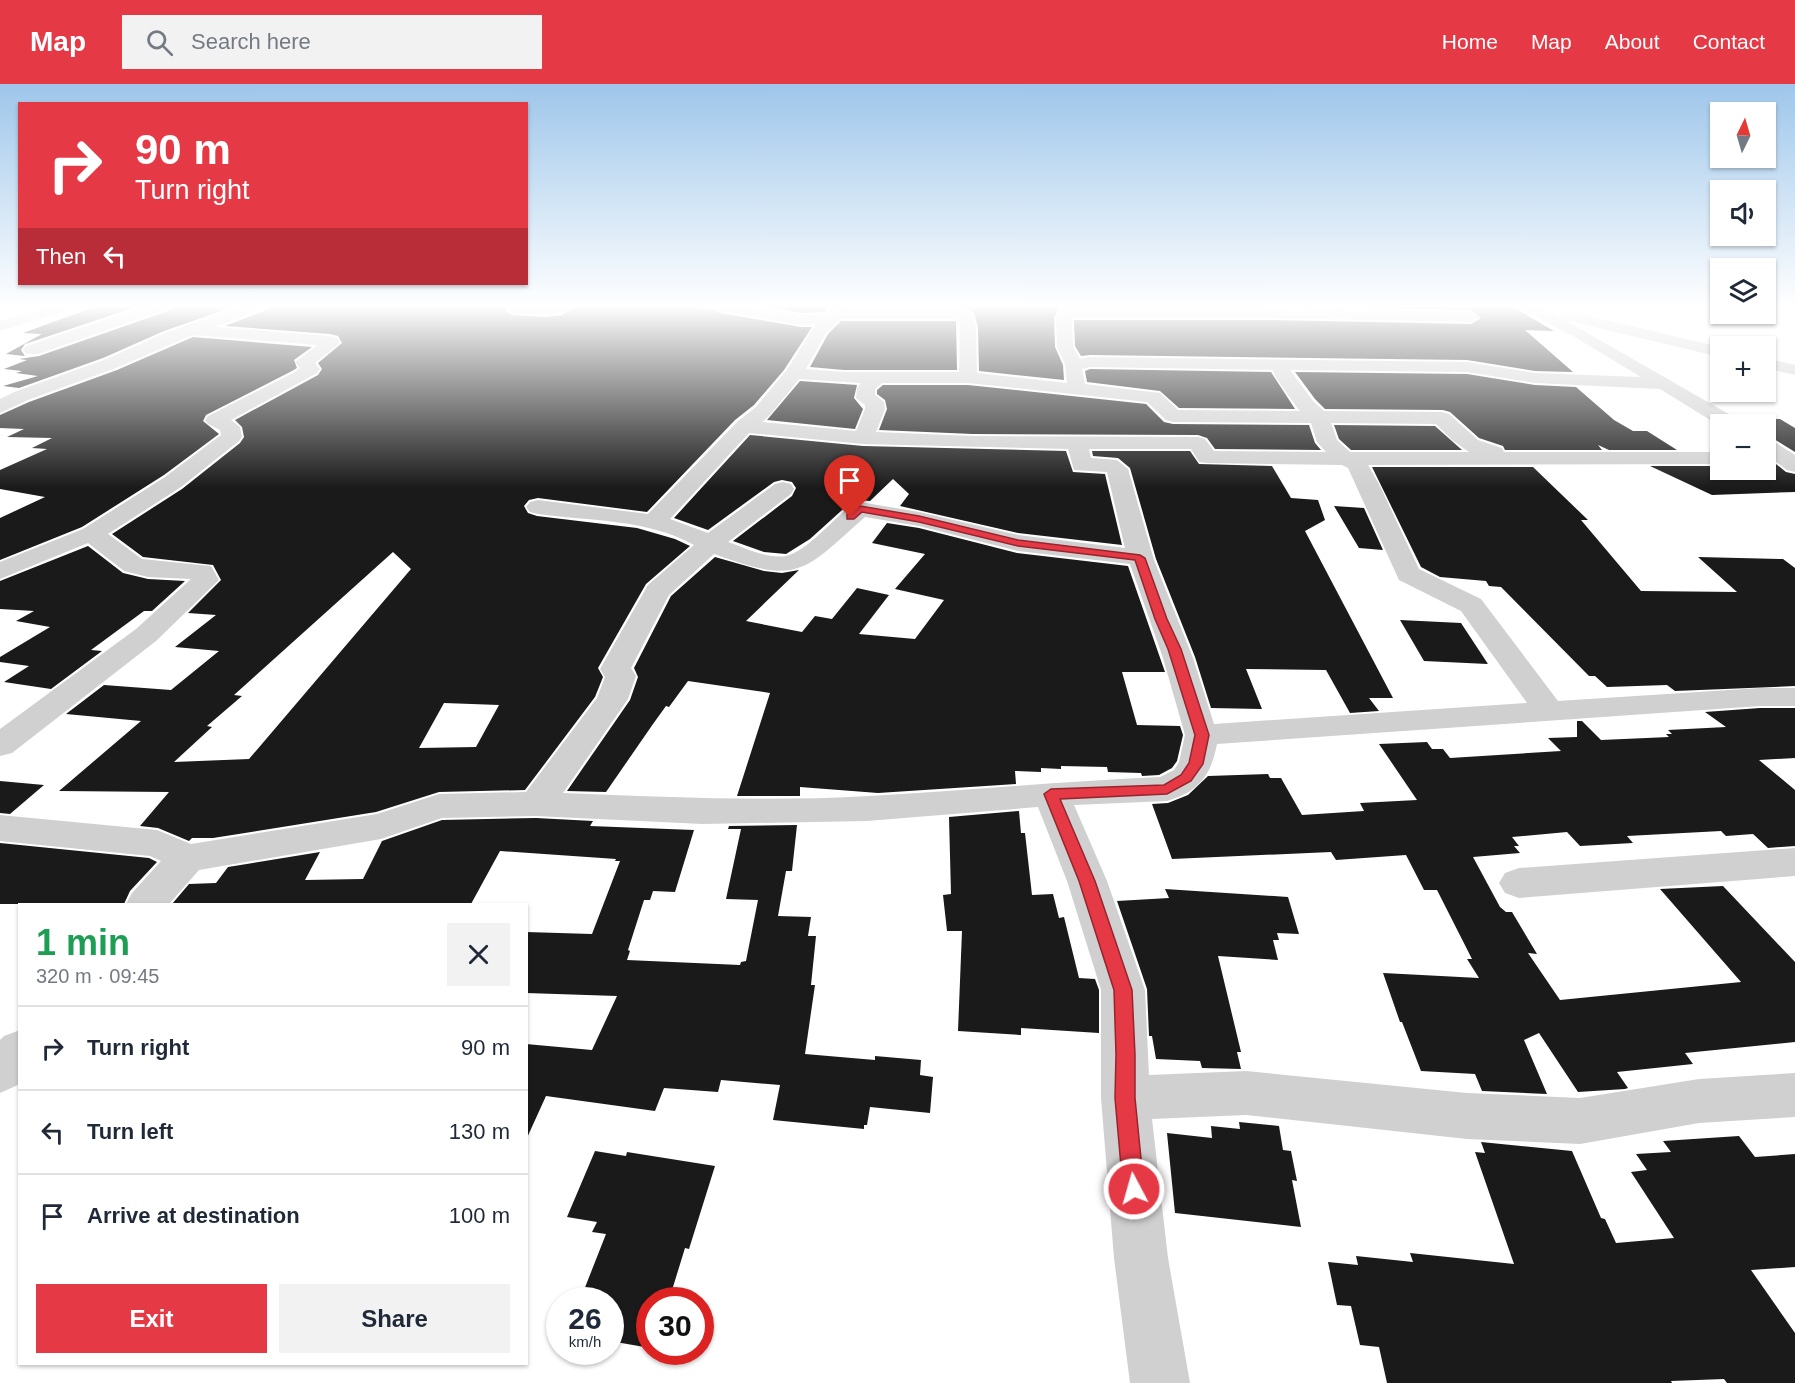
<!DOCTYPE html>
<meta charset="utf-8">
<style>
:root{--surface:#fff;--page:#f2f2f3;--text:#1f2937;--muted:#747a83;--line:#e0e1e3;--accent:#e63946}
body{margin:0;font-family:Helvetica,sans-serif;background:var(--page);color:var(--text);height:100vh;display:flex;flex-direction:column;font-size:22px;white-space:nowrap}
*{box-sizing:border-box;margin:0}
p{font-size:20px;color:var(--muted)}
.icon{flex:none;width:33px;height:33px;fill:none;stroke:currentColor;stroke-width:2;stroke-linecap:round;stroke-linejoin:round}
.map{position:relative;flex:1;overflow:hidden}
.sheet{position:absolute;left:18px;top:819px;width:510px;height:462px;display:flex;flex-direction:column;background:var(--surface);border-radius:0px;box-shadow:0 2px 4px #0004}
.sheet>*{flex:none}
.banner{position:absolute;left:18px;top:18px;width:510px;height:183px;border-radius:0px;box-shadow:0 2px 4px #0004;background:#e63946;color:#fff;overflow:hidden}
.needle{width:39px;rotate:5deg}
.tools{position:absolute;left:1710px;top:18px;display:grid;gap:12px}
.tools a{display:grid;place-items:center;width:66px;height:66px;border-radius:0px;background:var(--surface);box-shadow:0 2px 4px #0004;font-size:30px}
.speed{position:absolute;left:546px;top:1203px;display:flex;gap:12px;font-size:30px;font-weight:700;text-align:center}
.speed>*{display:grid;place-content:center;width:78px;height:78px;border-radius:50%;background:var(--surface);box-shadow:0 2px 4px #0004;line-height:1}
.speed small{font-size:15px;font-weight:400}
.speed .limit{border:9px solid #d22;background:#fff;color:#111}
.pin{position:absolute;display:grid;place-items:center;width:51px;height:51px;color:#fff;margin:-62px -26px;border-radius:50% 50% 50% 0;rotate:-45deg;box-shadow:0 0 6px #0007}
.pin .icon{rotate:45deg}
.me{position:absolute;width:66px;margin:-33px;rotate:354deg;stroke-linejoin:round;filter:drop-shadow(0 0 4px #0008)}
.turn{display:flex;align-items:center;gap:21px;height:126px;padding:0 18px;font-size:27px}
.turn .icon{width:78px;height:78px;stroke-width:2.5}
.turn b{display:block;font-size:42px;line-height:51px}
.then{display:flex;align-items:center;height:57px;padding:0 18px;background:#0003;gap:12px;font-size:22px}
.round{display:grid;place-items:center;flex:none;width:63px;height:63px;border-radius:0px;background:var(--page)}
.summary{display:flex;align-items:center;justify-content:space-between;height:102px;padding:0 18px}
h1{font-size:36px;font-weight:700;line-height:45px;color:#1e9e55}
.primary-button{display:flex;gap:12px;margin-top:auto;padding:12px 18px}
.primary-button a{flex:1;height:69px;border-radius:0px;background:var(--accent);color:#fff;font-size:24px;font-weight:700;line-height:69px;text-align:center}
.primary-button a+a{background:var(--page);color:var(--text)}
ul{padding:0;list-style:none}
li{display:flex;align-items:center;gap:18px;height:84px;padding:0 18px;border-top:2px solid var(--line)}
li div{flex:1}
li b{display:block;font-size:22px}
li em{font-style:normal}
header{display:flex;align-items:center;gap:36px;box-sizing:border-box;height:84px;padding:0 30px;background:var(--accent);color:#fff}
header strong{font-size:28px}
nav{display:flex;gap:33px;margin-inline-start:auto;font-size:21px}
.search{width:420px;height:54px;background:var(--page);display:flex;align-items:center;gap:15px;box-sizing:border-box;padding:0 21px;border-radius:0px;color:var(--muted);font-size:22px}
.map>svg:first-child{display:block}
.building{fill:#1a1a1a;fill-rule:evenodd}
.lines{fill:none;stroke-linecap:round;stroke-linejoin:round}
.minor{fill:#d0d0d0;fill-rule:evenodd}
.route{fill:#e63946;stroke:#96252e;stroke-width:1.5}
</style>
<header>
<strong>Map</strong>
<div class="search"><svg class="icon" aria-label="search" viewBox="0 0 24 24"><circle cx="10" cy="10" r="6"/><path d="M15 15l6 6"/></svg>Search here</div>
<nav><a>Home</a><a>Map</a><a>About</a><a>Contact</a></nav>
</header>
<div class="map">
<svg width="1795" height="1299" viewBox="0 0 1795 1299">
<rect width="100%" height="100%" fill="#fff"/>
<!-- building -->
<path class="building" d="M97,222H139L25,260L21,266L25,272L6,270L42,250L23,249Z
M172,222H236L164,247L103,274L19,304L3,302L38,292L16,289L22,287L4,285L27,276L19,275L39,272L168,227Z
M268,222H505L506,227L512,231L545,233L562,231L576,222H690L711,224L720,229L801,243H812L784,286L754,321L735,336L647,428L538,414L529,416L524,422L528,429L537,432L637,444L675,455L690,462L646,500L598,584L603,593L595,613L525,706L439,708L376,728L213,754H192L189,757L158,744L140,742L169,708L59,707L141,637L66,630L104,601L171,606L219,567L175,563L216,531L188,529L221,496L213,481L143,473L112,450L182,405L240,359L244,353L242,343L235,336L318,291L322,285L318,279L342,259L338,252L330,250L225,242L264,227ZM393,468L411,485L249,675L174,678L212,643L207,642L242,612L234,611ZM444,619L499,621L476,663L419,664Z
M762,222H827L825,228L801,229Z
M932,222H1064L1058,225L1054,234L1055,263L1063,281L1064,296L979,287L978,243L974,229L964,223Z
M1285,222H1511L1554,247L1525,246L1573,288L1535,287L1467,276L1090,271L1081,272L1075,262L1074,236H1266L1471,240L1481,234L1471,226Z
M841,237H956L957,286H844L810,283L828,250Z
M193,253L312,263L294,276L297,284L292,287L206,331L203,337L219,350L164,391L82,443L0,476V434L45,413L0,405V386L47,365L32,364L52,354L7,353L24,345L0,344V331L29,318L117,286Z
M1090,285L1271,288L1295,325L1179,324L1160,307L1087,298L1085,287Z
M1295,288L1467,290L1535,301L1576,303L1614,336L1633,347H1647L1677,366H1609L1598,361L1602,366H1505L1503,362L1479,354L1450,328L1443,326L1325,325L1315,315Z
M800,297L857,301L854,314L863,325L855,345L767,336Z
M883,301H968L1146,320L1164,338L1173,340L1309,341L1315,359L1321,366L1215,365L1207,354L1198,351L973,350L879,346L887,325L885,316L877,310V306Z
M1766,335H1780L1795,344V368L1774,355L1766,353Z
M1334,341L1435,342L1462,366H1351L1339,355Z
M750,351L863,362L1066,367L1073,388L1105,390L1122,461L1018,449L900,422L909,410L893,395L870,417L859,416L851,418L810,455L786,470L764,468L733,457L792,412L796,404L792,398L782,396L774,398L708,446L674,434Z
M1092,367H1190L1199,380L1272,382L1291,414L1318,416L1325,436L1305,447L1393,614H1369L1379,627L1350,629L1326,586L1246,585L1262,625L1211,624L1195,573L1156,475L1130,384L1118,374L1093,372Z
M1766,372L1786,388L1795,390V408L1712,411L1650,382H1720V386L1729,387L1766,386Z
M1372,383H1533L1588,436H1581L1641,507L1737,508L1698,473L1783,475L1795,484V602L1675,607L1667,601L1607,603L1595,592H1589L1501,503L1489,502L1486,497L1440,493L1421,483Z
M1334,422L1364,424L1383,466L1359,464Z
M887,439L919,444L1017,469L1128,482L1165,588H1122L1137,641L1180,642L1183,651L1177,677L1172,684L1159,691L1142,692L1141,689L1108,688L1107,683L1061,682V685L1041,684V688L1015,687L1016,700L878,709L800,703V712H737L770,609L688,597L669,623L666,622L653,640L606,708L567,707L630,616L638,593L634,584L671,512L715,473L764,487L782,489L799,486L746,537L802,548L815,532L832,535L857,504L889,511L859,550L915,555L944,516L895,505L925,470L872,459Z
M88,462L123,489L148,495L185,497L152,527H144L91,566L102,567L51,605L4,598L29,582L0,578V573L50,543L16,537L34,527L0,525V497Z
M1400,536L1461,539L1488,580L1424,577Z
M1760,624H1795V674L1759,676L1795,706V762L1768,764L1753,750L1726,752L1721,747L1627,752L1633,759L1580,762L1567,748L1512,753L1519,762H1514L1520,769L1473,773L1500,823L1506,828H1512L1537,870L1528,869L1560,916L1741,898L1660,805L1723,802L1795,878V958L1685,969L1693,980L1617,988L1628,1004L1625,1005L1578,1008L1539,949L1524,956L1547,1010L1482,1007L1475,990L1421,987L1402,938H1400L1383,889L1479,894L1467,875H1472L1437,806H1424L1406,771L1336,776L1331,768L1172,775L1152,720L1168,719L1188,711L1208,692L1268,690L1270,694H1281L1302,731L1364,727L1360,719L1417,716L1379,660L1427,658L1432,665H1443L1450,674L1561,667L1548,654L1577,653V637H1582L1601,656L1669,653L1666,650H1672L1668,646L1726,643L1705,628Z
M0,697L44,701L10,730L0,729Z
M1019,727L1021,749H1025L1032,811L1053,810L1059,834L1064,833L1079,894L1095,895L1099,906V949L1021,944V951L958,947L962,847H947L943,811L951,810L949,733Z
M536,734L593,737L590,742L694,746L675,808L653,807L650,816H644L628,866L630,867L627,876L740,881L741,878L746,877L758,816L726,815L741,745H728L729,742L797,741L792,787H786L778,832L811,833L808,852H816L811,901H815L805,970L875,976V972L921,976L920,991L933,993L930,1029L870,1023L867,1041H864V1045L773,1036L780,1001L721,996L718,1008L664,1004L655,1027L546,1012L526,1056V960L592,966L617,912L526,909V848L592,850L620,777H615L616,775L500,767L471,820H172L189,800L216,799L228,783L320,768L305,796L363,795L382,757L442,736Z
M0,759L149,774L157,778L130,807L124,820H0Z
M1165,805L1288,813L1299,850L1277,849L1279,856H1273L1278,876L1218,872L1241,968H1237L1241,985L1202,984L1200,977L1156,975L1152,952H1149L1147,905L1117,817L1169,814Z
M1239,1038L1279,1042L1283,1066L1291,1067L1297,1097L1292,1096L1301,1143L1175,1129L1167,1049L1212,1054L1211,1042L1240,1045Z
M1739,1052L1755,1073L1795,1070V1183L1751,1186L1795,1249V1299H1727L1724,1295L1671,1297L1672,1299H1387L1379,1263L1360,1261L1351,1222L1337,1221L1328,1178L1358,1181L1356,1172L1413,1178L1410,1169L1514,1180L1475,1068L1485,1069L1481,1058L1572,1067L1601,1134L1605,1135L1616,1159L1674,1154L1631,1088L1647,1086L1636,1070L1671,1068L1663,1057Z
M595,1067L626,1072L627,1068L715,1082L689,1165L685,1164L669,1216H650V1264L610,1257V1216H592L595,1208L584,1206L606,1150L592,1148L597,1138L567,1133Z"/>
<g class="lines">
<!-- minor -->
<path class="minor" d="M50,222H75L72,225L0,247V237Z
M147,222H170L167,225L38,270H26L23,266L26,262Z
M243,222H266L263,225L215,243L330,252L336,253L340,259L315,279L320,285L317,289L231,336L240,343L242,353L239,357L181,403L108,450L142,475L211,482L219,496L156,557L12,669L0,672V645L136,545L191,495L148,493L124,487L88,459L0,495V478L83,445L165,393L221,351L220,346L208,340L205,336L208,332L293,289L300,284L295,278L318,261L193,251L116,284L28,316L0,329V315L14,308L104,276L165,249Z
M507,222H574C560,235 530,229 513,229L508,227Z
M712,222H748L801,231L826,230L830,222H846L844,225H964L972,230L976,243L977,289L1067,299L1065,280L1057,263L1056,234L1060,226L1065,224H1266L1471,228L1479,233L1471,238L1266,234H1072L1073,263L1080,275L1090,273L1467,278L1535,289L1641,293L1573,252L1516,222H1536L1562,234L1560,232L1562,229L1568,227L1720,263V273L1565,236L1739,336L1742,340L1720,342L1660,305L1535,299L1467,288L1290,286L1313,317L1324,327L1442,328L1449,330L1478,356L1502,364L1504,368H1720V380L1368,381L1379,400L1419,485L1481,515L1558,617L1760,604H1795V622H1760L1217,660C1211,692 1198,708 1167,717L1074,721L1107,797L1145,906L1149,991L1246,987L1467,1009L1580,1014L1699,995L1795,989V1033L1699,1039L1580,1060L1467,1055L1246,1031L1152,1035L1168,1174L1190,1299H1130L1114,1174L1101,1014V906L1067,797L1038,723L867,737L702,740L536,732L442,734L381,755L199,786L169,820H126L132,809L161,777L150,772L0,757V731L157,746L191,760L377,730L439,710L526,708L597,614L605,593L600,585L648,501L694,461C648,435 589,437 538,430L530,428L526,423L530,418L538,416L648,430L737,338L756,323L786,287L816,240L801,241L720,227ZM840,235H958L960,243L959,288H844L806,285L826,249ZM1090,283L1273,286C1273,291 1295,321 1300,327L1178,326L1160,309L1085,300L1082,285ZM799,295L861,299L857,304L856,314L865,321V325L856,347L762,338L770,331ZM882,299H968L1147,318L1166,336L1173,338L1311,339L1317,358L1326,368L1214,367L1205,355L1198,353L973,352L876,348L885,325L884,318L875,311V305ZM1331,339L1436,340L1452,356L1469,368H1350L1337,356ZM749,349L863,360L1068,365L1074,386L1107,388L1125,464L1018,451L919,428L860,418L852,420C836,433 806,468 786,472C767,475 745,464 728,458L791,410L794,405L791,400L783,398L775,400L708,449L670,435ZM1089,365H1191L1199,378L1207,379L1342,381L1348,384L1399,496L1461,527L1527,619L1214,640L1193,574L1154,476L1128,385L1117,376L1091,374ZM865,433L919,442L1018,467L1130,480L1163,574L1185,651L1179,678L1174,686L1160,693C1063,697 966,707 869,712C767,718 664,713 563,709L628,615L636,592L631,584L669,511L714,470C799,501 802,489 865,433Z
M1766,274L1795,281V291L1766,284Z
M1766,355L1773,357L1795,371V388L1787,386L1766,370Z
M1795,764V792L1519,814L1505,809L1499,799L1505,789L1519,784Z
M20,946V1000L0,1009V956L4,952Z"/>
</g>
<!-- sky -->
<linearGradient id="sky" x2="0" y2="1"><stop stop-color="#9ec6ea"/><stop offset="0.55" stop-color="#fff"/><stop offset="1" stop-color="#fff" stop-opacity="0"/></linearGradient>
<rect width="1795" height="404" fill="url(#sky)"/>
<!-- route -->
<path class="route" d="M860,422L919,432L1018,456L1140,471L1145,474L1167,535L1181,565L1209,651L1203,680L1191,697L1167,710L1060,715L1095,797L1132,906L1135,971V1014L1144,1105L1141,1113L1134,1116L1126,1113L1123,1105L1115,1014L1116,971L1114,906L1079,797L1044,710L1051,705L1164,701L1181,691L1189,679L1195,651L1168,565L1155,535L1135,476L1018,462L919,438L862,428L854,435H847V430Z"/>
</svg>
<div class="tools">
<a><svg class="needle" viewBox="-14 -14 28 28"><path d="M0-13l5 13h-10z" fill="#e53935"/><path d="M0 13l5-13h-10z" fill="#747a83"/></svg></a>
<a><svg class="icon" aria-label="sound" viewBox="0 0 24 24"><path d="M4 9h4l5-4v14l-5-4H4zM17 9q2 3 0 6"/></svg></a>
<a><svg class="icon" aria-label="layers" viewBox="0 0 24 24"><path d="M12 4l9 5-9 5-9-5zM3 14l9 5 9-5"/></svg></a>
<a>+</a>
<a>−</a>
</div>
<div class="speed"><div>26<small>km/h</small></div><div class="limit">30</div></div>
<div class="pin" style="left:850px;top:433px;background:#d93025"><svg class="icon" aria-label="arrive" viewBox="0 0 24 24"><path d="M6 21V4h12l-3 4 3 4H6"/></svg></div>
<svg class="me" style="left:1134px;top:1105px" viewBox="-20 -20 40 40"><circle r="17" fill="#e63946" stroke="#fff" stroke-width="3"/><path d="M0-11L8 9 0 5-8 9z" fill="#fff"/></svg>
<div class="banner">
<div class="turn"><svg class="icon" aria-label="right" viewBox="0 0 24 24"><path d="M7 20v-9h11M14 6l5 5-5 5"/></svg><div><b>90 m</b>Turn right</div></div>
<div class="then">Then<svg class="icon" aria-label="left" viewBox="0 0 24 24"><path d="M17 20v-9H6M10 6l-5 5 5 5"/></svg></div>
</div>
<section class="sheet">
<div class="summary"><div><h1>1 min</h1><p>320 m · 09:45</p></div><a class="round"><svg class="icon" aria-label="close" viewBox="0 0 24 24"><path d="M6 6l12 12M18 6L6 18"/></svg></a></div>
<ul>
<li><svg class="icon" aria-label="right" viewBox="0 0 24 24"><path d="M7 20v-9h11M14 6l5 5-5 5"/></svg><div><b>Turn right</b></div><em>90 m</em></li>
<li><svg class="icon" aria-label="left" viewBox="0 0 24 24"><path d="M17 20v-9H6M10 6l-5 5 5 5"/></svg><div><b>Turn left</b></div><em>130 m</em></li>
<li><svg class="icon" aria-label="arrive" viewBox="0 0 24 24"><path d="M6 21V4h12l-3 4 3 4H6"/></svg><div><b>Arrive at destination</b></div><em>100 m</em></li>
</ul>
<div class="primary-button"><a>Exit</a><a>Share</a></div>
</section>
</div>
